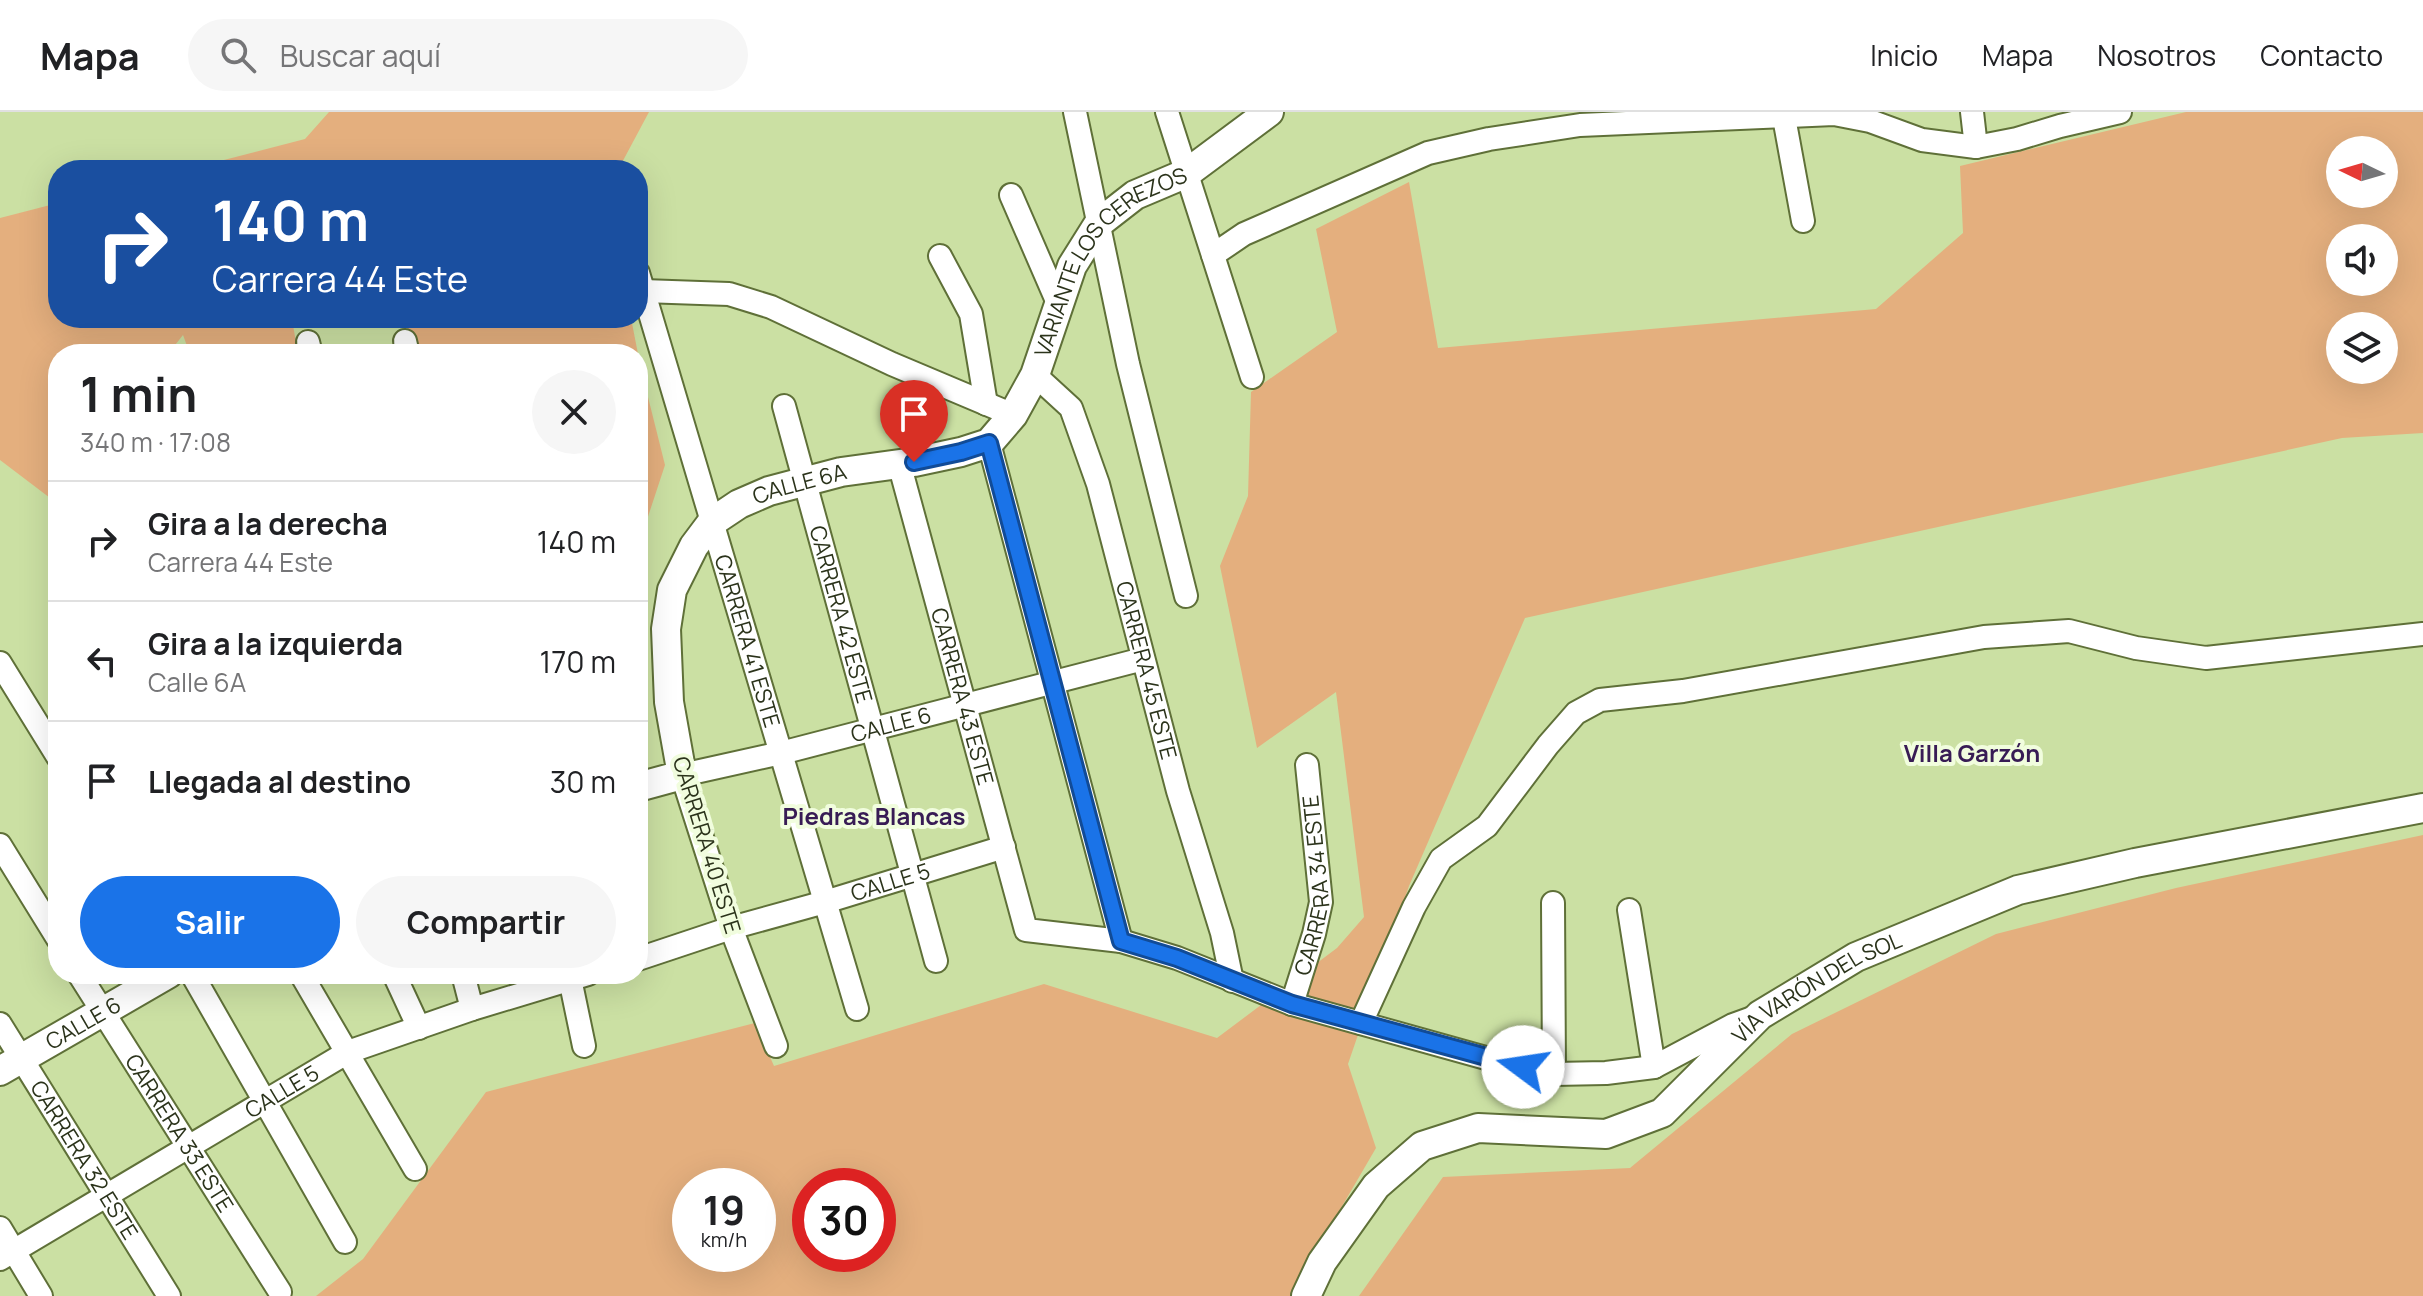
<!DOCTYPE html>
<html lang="es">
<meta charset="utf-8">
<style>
:root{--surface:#fff;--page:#f6f6f6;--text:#202124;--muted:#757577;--line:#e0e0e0;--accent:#1a73e8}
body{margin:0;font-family:Manrope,sans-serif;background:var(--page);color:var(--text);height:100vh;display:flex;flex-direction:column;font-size:30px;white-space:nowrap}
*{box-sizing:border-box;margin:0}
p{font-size:26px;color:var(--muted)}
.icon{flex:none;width:44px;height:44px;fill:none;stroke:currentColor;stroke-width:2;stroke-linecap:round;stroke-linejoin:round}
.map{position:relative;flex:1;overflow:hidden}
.side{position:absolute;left:48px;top:232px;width:600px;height:640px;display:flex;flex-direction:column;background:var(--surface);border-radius:32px;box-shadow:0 8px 32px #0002}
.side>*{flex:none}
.banner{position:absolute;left:48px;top:48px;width:600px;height:168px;border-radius:32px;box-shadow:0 8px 32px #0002;background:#1a4fa0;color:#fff;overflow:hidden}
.needle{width:52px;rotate:275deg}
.fabs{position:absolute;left:2326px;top:24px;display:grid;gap:16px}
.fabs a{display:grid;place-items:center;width:72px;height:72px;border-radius:50%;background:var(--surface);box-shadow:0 8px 32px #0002;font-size:40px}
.speed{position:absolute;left:672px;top:1056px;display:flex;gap:16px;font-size:40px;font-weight:700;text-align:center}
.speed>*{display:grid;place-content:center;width:104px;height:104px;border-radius:50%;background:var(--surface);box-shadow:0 8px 32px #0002;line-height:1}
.speed small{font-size:20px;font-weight:400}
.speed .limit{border:12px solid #d22;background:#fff;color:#111}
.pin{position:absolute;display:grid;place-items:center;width:68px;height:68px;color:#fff;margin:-82px -34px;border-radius:50% 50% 50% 0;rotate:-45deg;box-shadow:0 0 8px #0007}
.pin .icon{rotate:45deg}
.me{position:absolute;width:88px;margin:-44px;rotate:284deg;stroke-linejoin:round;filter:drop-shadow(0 0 6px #0008)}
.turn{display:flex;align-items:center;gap:28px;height:168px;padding:0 32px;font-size:36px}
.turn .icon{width:104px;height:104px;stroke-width:2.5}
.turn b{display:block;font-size:56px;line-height:68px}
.round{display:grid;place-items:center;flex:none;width:84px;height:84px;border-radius:42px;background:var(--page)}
.headline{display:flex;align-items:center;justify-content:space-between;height:136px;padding:0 32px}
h1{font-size:48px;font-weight:700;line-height:60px}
.action{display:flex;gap:16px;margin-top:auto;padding:16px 32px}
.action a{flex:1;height:92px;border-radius:48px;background:var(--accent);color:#fff;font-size:32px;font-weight:700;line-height:92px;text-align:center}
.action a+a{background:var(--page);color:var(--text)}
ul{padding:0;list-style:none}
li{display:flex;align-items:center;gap:24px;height:120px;padding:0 32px;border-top:2px solid var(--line)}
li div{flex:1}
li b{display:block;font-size:30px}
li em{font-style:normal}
header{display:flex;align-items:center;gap:48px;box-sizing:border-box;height:112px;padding:0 40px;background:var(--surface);border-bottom:2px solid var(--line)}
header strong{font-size:38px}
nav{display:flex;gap:44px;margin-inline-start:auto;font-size:28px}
.search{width:560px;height:72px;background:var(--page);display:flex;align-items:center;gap:20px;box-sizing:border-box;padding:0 28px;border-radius:44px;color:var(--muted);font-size:30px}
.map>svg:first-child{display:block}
.green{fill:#e4af7e;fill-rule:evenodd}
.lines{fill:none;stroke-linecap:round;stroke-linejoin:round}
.minor-casing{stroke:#5f7038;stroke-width:26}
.tertiary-casing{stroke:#5f7038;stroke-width:32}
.minor{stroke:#fff;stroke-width:22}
.tertiary{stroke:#fff;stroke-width:28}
.route-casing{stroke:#114b97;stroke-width:20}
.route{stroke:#1a73e8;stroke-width:14}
.labels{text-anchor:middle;stroke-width:8;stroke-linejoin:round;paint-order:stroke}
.street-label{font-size:22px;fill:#2b331b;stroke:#f1fdde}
.neighbourhood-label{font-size:24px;font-weight:bold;fill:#381c55;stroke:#f1fdde}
</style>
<header>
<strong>Mapa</strong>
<div class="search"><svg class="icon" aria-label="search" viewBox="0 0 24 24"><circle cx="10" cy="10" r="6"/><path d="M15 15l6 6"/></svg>Buscar aquí</div>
<nav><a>Inicio</a><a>Mapa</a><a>Nosotros</a><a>Contacto</a></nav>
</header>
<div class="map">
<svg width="2423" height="1184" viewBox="0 0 2423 1184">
<rect width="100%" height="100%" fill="#cbe0a3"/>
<!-- green -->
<path class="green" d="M329,0H649L618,58H185L305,27Z
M2186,0H2423V321L2342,326L1525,506L1409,774L1348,952L1376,1036L1327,1120L1295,1184H316L363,1147L486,980L755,911L774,954L1044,872L1217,926L1337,836L1364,805L1336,580L1257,636L1220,454L1248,384L1251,280L1337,220L1316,117L1409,70L1438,236L1876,197L1963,121L1960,54ZM2340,38H2384V82H2340ZM2340,126H2384V170H2340ZM2340,214H2384V258H2340ZM690,1074H758V1142H690ZM810,1074H878V1142H810Z
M58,91V206H309L293,213L298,242H190L183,223L168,242H58V392L0,348V106Z
M403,206H631L638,242H417Z
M638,245L665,353L638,435Z
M2423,723V1184H1359L1443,1065L1630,1056L1792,922L1996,822L2176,776Z"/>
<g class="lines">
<defs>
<g id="minor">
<path d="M1075,0L1128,252L1186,484"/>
<path d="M1167,0L1252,265"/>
<path d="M1783,0L1803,109"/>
<path d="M1972,0L1976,35"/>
<path d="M1011,83L1058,191"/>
<path d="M1213,143L1244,122L1428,41L1489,27L1580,13L1834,2L1870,9L1922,28L1976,35L2017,27L2060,14L2120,0"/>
<path d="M940,144L971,202L986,292"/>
<path id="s1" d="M638,161L857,897"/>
<path d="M643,179L729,182L771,195L892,252L1013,303"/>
<path d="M405,229L408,242"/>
<path d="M308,230L311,242"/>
<path id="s2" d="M1035,263L1071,296L1098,372L1178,679L1222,821L1232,869"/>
<path id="s3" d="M784,294L936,849"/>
<path d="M989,331L1121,829"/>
<path id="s4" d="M899,351L1026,818L1121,829L1177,846L1292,892L1493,948L1554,962L1606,961L1654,955L1733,913L1755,905"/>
<path d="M0,551L58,645"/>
<path d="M0,733L58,827"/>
<path d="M1553,791L1554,962"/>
<path d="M1629,798L1654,955"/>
<path id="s5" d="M638,847L731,816L825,790L1004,735"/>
<path id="s6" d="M79,862L280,1180"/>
<path d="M192,862L345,1130"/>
<path d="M301,862L415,1057"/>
<path d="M394,862L419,916"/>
<path d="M463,862L472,897"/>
<path d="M569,862L584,934"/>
<path id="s7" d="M1292,892L1314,822L1321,790L1307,653"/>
<path d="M1361,911L1414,795L1441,747L1487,714L1548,633L1576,601L1600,588L1683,579L1984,525L2069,519L2136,536L2206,546L2423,522"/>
<path id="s8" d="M0,912L169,1184"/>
<path id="s9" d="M776,934L731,816L682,663L781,641L1143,547"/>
<path d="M0,1116L41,1184"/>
<path id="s10" d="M0,1147L348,940L472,897L588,862"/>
</g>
<g id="tertiary">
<path id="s11" d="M638,675L682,663L669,590L666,517L672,478L694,434L712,410L739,392L769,379L841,360L914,350L961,340L989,331L1013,303L1035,263L1072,154L1099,111L1135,83L1187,61L1269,0"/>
<path id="s12" d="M0,959L168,862"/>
<path id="s13" d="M1306,1184L1322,1150L1376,1074L1422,1034L1478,1016L1606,1022L1662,1001L1760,903L1856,845L2018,778L2135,751L2423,696"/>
</g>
</defs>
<!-- minor casing -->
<use href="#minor" class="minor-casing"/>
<!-- tertiary casing -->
<use href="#tertiary" class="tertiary-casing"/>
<!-- minor -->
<use href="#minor" class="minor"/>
<!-- tertiary -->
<use href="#tertiary" class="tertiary"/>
</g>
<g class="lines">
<defs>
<path id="route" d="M914,350L961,340L989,331L1121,829L1177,846L1292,892L1523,955"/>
</defs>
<!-- route casing -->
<use href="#route" class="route-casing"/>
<!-- route -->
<use href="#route" class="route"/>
</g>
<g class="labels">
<!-- street labels -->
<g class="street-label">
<text dy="8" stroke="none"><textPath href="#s11" startOffset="828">VARIANTE LOS CEREZOS</textPath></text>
<text dy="8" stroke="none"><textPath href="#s11" startOffset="408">CALLE 6A</textPath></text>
<text dy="8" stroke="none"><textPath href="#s3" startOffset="216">CARRERA 42 ESTE</textPath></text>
<text dy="8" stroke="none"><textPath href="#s1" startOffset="384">CARRERA 41 ESTE</textPath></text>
<text dy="8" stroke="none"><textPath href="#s2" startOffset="322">CARRERA 45 ESTE</textPath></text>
<text dy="8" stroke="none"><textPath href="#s4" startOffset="242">CARRERA 43 ESTE</textPath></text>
<text dy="8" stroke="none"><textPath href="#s9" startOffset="502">CALLE 6</textPath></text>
<text transform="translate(707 733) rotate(73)" y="8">CARRERA 40 ESTE</text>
<text dy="8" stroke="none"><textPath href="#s5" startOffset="264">CALLE 5</textPath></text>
<text dy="8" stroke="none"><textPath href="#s7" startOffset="122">CARRERA 34 ESTE</textPath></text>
<text dy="8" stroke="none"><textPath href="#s13" startOffset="640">VÍA VARÓN DEL SOL</textPath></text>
<text dy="8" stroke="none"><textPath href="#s12" startOffset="96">CALLE 6</textPath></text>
<text dy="8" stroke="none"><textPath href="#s10" startOffset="328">CALLE 5</textPath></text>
<text dy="8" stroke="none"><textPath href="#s6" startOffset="188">CARRERA 33 ESTE</textPath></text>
<text dy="8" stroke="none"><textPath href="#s8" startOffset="160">CARRERA 32 ESTE</textPath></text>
</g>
<!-- neighbourhood labels -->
<g class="neighbourhood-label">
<text x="1972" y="650">Villa Garzón</text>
<text x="874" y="713">Piedras Blancas</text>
</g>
</g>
</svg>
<div class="fabs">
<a><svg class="needle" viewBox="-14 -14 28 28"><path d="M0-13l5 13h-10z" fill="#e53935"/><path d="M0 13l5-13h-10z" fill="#757577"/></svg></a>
<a><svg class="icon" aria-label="sound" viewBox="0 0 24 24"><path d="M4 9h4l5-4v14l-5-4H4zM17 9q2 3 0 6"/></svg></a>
<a><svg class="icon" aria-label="layers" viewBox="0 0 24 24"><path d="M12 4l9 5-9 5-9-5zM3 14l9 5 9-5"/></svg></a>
</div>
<div class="speed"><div>19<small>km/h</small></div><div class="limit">30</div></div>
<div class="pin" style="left:914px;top:350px;background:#d93025"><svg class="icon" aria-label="arrive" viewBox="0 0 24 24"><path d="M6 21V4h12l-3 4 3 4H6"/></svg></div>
<svg class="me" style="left:1523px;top:955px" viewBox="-20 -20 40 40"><circle r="19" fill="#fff"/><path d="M0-13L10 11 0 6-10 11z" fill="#1a73e8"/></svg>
<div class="banner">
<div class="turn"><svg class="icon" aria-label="right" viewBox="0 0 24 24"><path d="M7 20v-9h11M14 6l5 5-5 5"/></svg><div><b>140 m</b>Carrera 44 Este</div></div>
</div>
<section class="side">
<div class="headline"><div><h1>1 min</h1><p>340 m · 17:08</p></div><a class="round"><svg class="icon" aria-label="close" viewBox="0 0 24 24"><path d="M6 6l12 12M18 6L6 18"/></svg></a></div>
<ul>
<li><svg class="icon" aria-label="right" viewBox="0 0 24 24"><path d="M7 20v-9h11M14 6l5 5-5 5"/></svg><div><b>Gira a la derecha</b><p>Carrera 44 Este</p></div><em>140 m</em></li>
<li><svg class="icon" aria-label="left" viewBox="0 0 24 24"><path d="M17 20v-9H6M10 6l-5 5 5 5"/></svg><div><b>Gira a la izquierda</b><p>Calle 6A</p></div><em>170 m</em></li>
<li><svg class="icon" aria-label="arrive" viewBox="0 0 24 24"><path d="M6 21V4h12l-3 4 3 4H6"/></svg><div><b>Llegada al destino</b></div><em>30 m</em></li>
</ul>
<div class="action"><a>Salir</a><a>Compartir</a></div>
</section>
</div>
